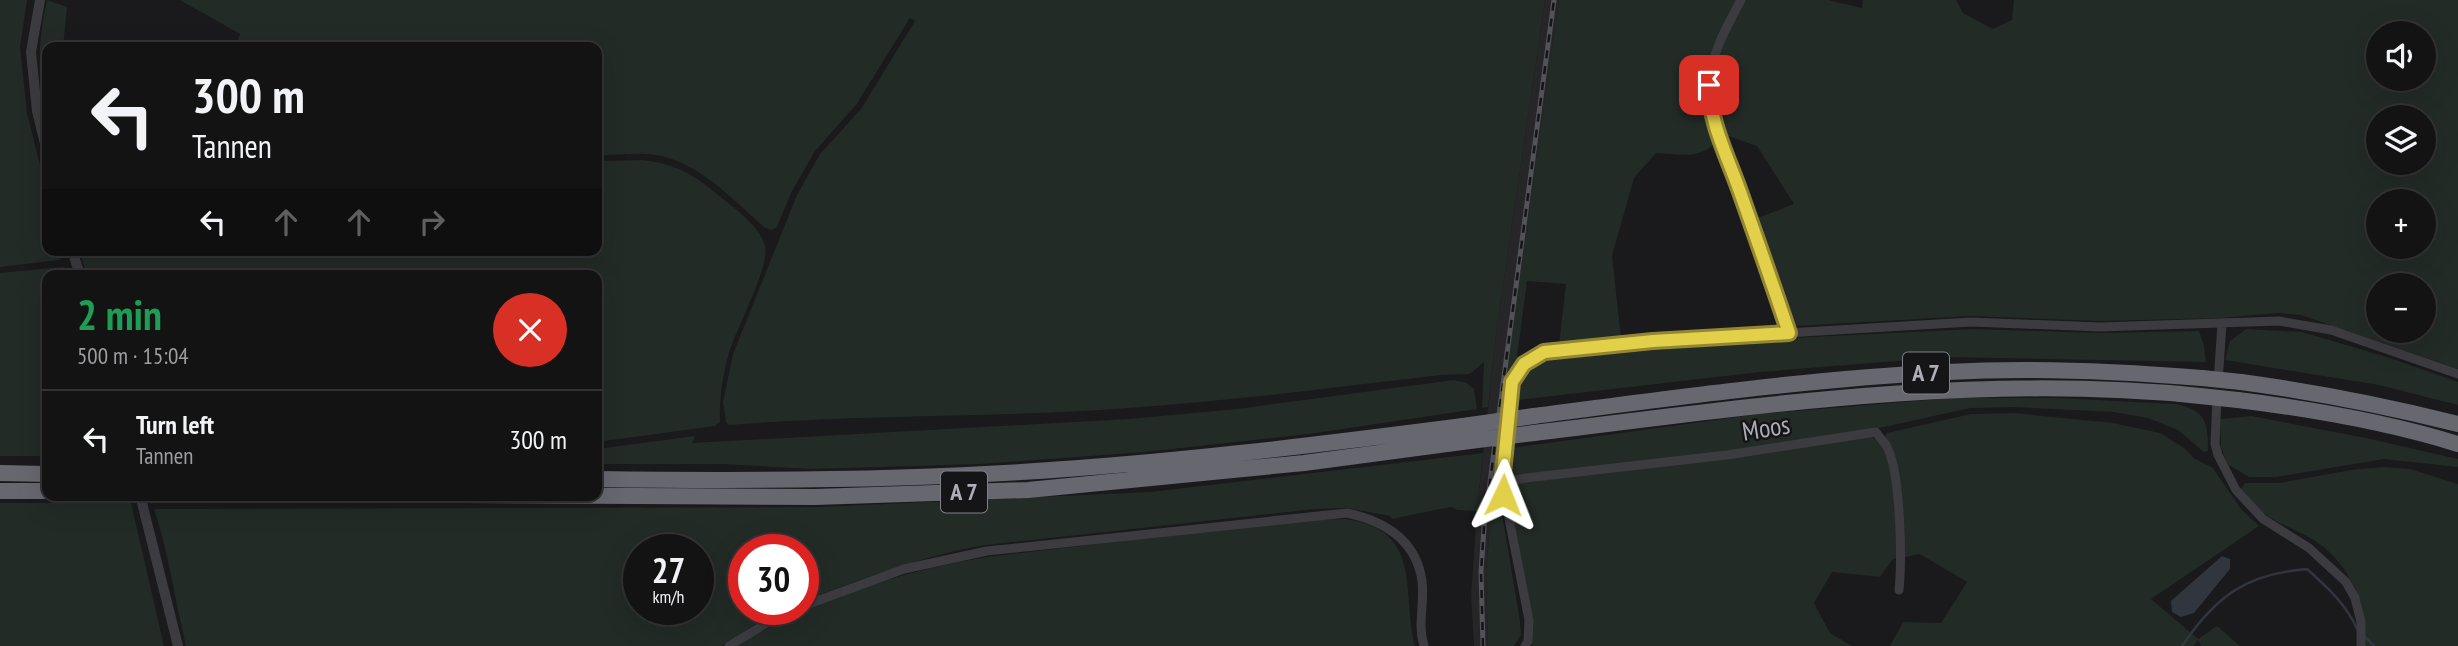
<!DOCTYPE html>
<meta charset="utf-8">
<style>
:root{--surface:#141314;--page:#1d1c1d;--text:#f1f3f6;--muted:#9d9ea0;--line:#333234}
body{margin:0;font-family:"PT Sans Narrow",sans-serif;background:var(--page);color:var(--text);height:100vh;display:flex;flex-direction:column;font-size:26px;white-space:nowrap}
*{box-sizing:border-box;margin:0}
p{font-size:23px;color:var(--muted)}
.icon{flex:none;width:38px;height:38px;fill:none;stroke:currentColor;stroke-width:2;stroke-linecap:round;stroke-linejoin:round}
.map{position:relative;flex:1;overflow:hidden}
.drawer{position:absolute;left:42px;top:270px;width:560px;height:231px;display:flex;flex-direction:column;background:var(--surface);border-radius:14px;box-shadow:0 7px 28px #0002,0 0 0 2px var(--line)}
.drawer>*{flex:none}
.hud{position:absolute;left:42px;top:42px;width:560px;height:214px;border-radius:14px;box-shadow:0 7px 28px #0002,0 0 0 2px var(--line);background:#141314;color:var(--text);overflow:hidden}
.tools{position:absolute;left:2366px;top:21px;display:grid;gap:14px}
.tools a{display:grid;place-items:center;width:70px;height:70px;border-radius:50%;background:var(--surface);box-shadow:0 7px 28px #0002,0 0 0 2px var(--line);font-size:35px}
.speed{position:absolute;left:623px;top:534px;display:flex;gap:14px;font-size:35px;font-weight:700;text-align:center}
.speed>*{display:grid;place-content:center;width:91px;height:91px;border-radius:50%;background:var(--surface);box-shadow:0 7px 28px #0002,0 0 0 2px var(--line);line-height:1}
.speed small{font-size:18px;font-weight:400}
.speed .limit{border:10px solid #d22;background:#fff;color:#111}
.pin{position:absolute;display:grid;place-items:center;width:60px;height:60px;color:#fff;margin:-30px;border-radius:14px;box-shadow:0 4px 10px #0006}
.me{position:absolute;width:77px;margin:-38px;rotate:2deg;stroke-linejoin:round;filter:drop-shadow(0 0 5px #0008)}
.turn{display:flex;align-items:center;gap:24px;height:147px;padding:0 35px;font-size:32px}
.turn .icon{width:91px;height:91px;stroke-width:2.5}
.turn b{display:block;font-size:49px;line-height:60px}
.lanes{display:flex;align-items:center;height:66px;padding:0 35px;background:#0003;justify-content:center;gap:35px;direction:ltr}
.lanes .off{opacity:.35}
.round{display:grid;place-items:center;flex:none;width:74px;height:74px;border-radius:37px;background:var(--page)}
.head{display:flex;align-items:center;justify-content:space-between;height:119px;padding:0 35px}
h1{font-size:42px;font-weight:700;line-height:52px;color:#1e9e55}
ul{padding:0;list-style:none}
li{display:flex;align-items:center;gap:21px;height:98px;padding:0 35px;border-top:2px solid var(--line)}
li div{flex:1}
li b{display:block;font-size:26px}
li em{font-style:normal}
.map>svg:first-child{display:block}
.built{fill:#262528}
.green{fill:#232b26;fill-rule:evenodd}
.water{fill:#30353e}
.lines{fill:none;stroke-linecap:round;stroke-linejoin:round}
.stream{stroke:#30353e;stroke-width:2.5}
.minor{stroke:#3b3b40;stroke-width:9}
.tertiary{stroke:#3b3b40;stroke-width:10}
.motorway{stroke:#676770;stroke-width:16}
.rail-casing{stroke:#525259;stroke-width:5}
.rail{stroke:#151416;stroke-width:2.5;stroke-dasharray:8;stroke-linecap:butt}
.motorway-bridge{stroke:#676770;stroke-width:16}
.route-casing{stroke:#938731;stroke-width:18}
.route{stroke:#e2d04b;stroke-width:12}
.labels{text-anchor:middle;stroke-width:5;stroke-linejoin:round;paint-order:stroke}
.shield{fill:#151416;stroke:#7f8088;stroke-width:2}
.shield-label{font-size:24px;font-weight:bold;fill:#adaeb9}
.street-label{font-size:26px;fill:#adaeb9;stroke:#151416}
</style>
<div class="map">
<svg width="2458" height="646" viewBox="0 0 2458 646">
<rect width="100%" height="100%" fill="#1a191b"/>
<!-- built -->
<path class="built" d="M1545,0H1559L1497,451L1486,571L1488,646H1474L1471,596L1477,511L1497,326Z"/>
<!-- green -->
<path class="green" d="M0,0H27L20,47L27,113L47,193V250H61L63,256L59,260L0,267Z
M47,0L67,7L63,47H47V124C37,83 37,41 47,0Z
M180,0H1545L1497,326L1488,407L1482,408L1484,362L1470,374L1441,375C1337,387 1233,401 1128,408C996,418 862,414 729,425L726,422L723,402L733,354L797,195L820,154L861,109L915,21L910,18L856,105L815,151L791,193L777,227L771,230L764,227C733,200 699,162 656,155C636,152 617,155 597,155V47H235L240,34Z
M1559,0H1738L1709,61L1717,139C1703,161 1678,154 1656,153L1634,178L1612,256L1621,337L1559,345L1566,284L1527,281L1517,357L1527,354L1530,369L1545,360L1792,338L1972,329L2102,333L2199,331L2204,346L2206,362L1947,357L1760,372L1517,400L1502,406Z
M1746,0H1828L1862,8L1863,0H1956L1963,13L1993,29L2012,20L2014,0H2458V369L2301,315L2279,313L2221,318L2099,321L1970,316L1796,326L1791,322L1768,263L1755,219L1794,204L1757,146L1720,133C1704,75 1717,51 1746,0ZM2378,33H2424V79H2378ZM2378,117H2424V163H2378ZM2378,201H2424V247H2378ZM2378,285H2424V331H2378Z
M642,160C678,164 696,176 723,199C737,210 761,228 765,246C770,267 736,329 729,353C723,375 719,399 720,422L715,426L597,442V275H89L86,272L79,250H597V161Z
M63,267L66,269L68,275H47V456H0V273Z
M2246,329L2302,332L2390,358L2458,382V405L2379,385L2225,360L2230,341Z
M1454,380L1467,383L1474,389L1477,409L1309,434L1145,452L980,464L811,469L722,464H597V449L695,436L692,443L1129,419L1237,409Z
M1951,398H2057L2176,404C2206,411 2208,421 2208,451L2204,452L2178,430L2148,418L2113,412L2013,407L1970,408L1875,429L1726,452L1513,477L1507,475L1512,448L1759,414Z
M2013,413L2113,423L2160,433L2184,448L2195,459L2213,468L2241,509L2259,526L2151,599L2198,639L2217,626L2240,646H2201L2198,640L2194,646H1890L1903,622L1941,623L1967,582L1920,554L1905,557L1902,509L1884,438L1887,433L1971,414Z
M2251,416L2366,438L2458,459V467L2384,459L2276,477H2249L2227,464L2221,447L2220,419Z
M1870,436C1875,439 1880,441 1883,447C1897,469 1897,531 1898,558L1893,559L1880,577L1832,572L1814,603L1830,633L1852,646H1532V620L1508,494L1515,484Z
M1497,451H1499V496L1520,621L1521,635L1514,646H1488L1486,571Z
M1483,453L1477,511L1458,510L1450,507L1392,519L1390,516L1347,508L1315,509L986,545C920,556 866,578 803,601V550H744V609H785L763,619L722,646H186C175,601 169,554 154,509L819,507L1150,492ZM639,550H698V609H639Z
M2383,467L2410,469L2458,484V646H2365C2368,605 2349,561 2312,539C2298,530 2275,523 2264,513C2255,507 2248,498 2240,490L2245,483H2279L2351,470Z
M0,503H131L164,646H0Z
M1346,519C1424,530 1401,592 1415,646H737C811,600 902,571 987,557L1252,526L1313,520Z"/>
<!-- water -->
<path class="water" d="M2222,556L2230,559V569L2194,613L2181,617L2172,612L2171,601Z"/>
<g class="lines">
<!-- stream -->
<path class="stream" d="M2364,636L2374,646
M2182,646C2216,596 2246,574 2307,569C2326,586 2347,605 2357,629"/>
<!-- minor -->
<path class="minor" d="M1741,0C1727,26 1711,54 1709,84C1707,120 1726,153 1738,186C1756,235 1772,284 1789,333
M2218,382L2222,324
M2217,396L2215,444L2218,455L2236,490L2263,519L2309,548L2346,582L2355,598L2361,622V646
M1502,483L1526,478L1727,455L1876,432C1879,437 1883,441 1886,445C1901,470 1902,560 1899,590
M803,606L904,569L987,551L1347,513C1384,521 1416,539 1422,581C1425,602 1417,625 1424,646
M729,646L765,624L797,609
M1525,646L1528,641L1529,620L1502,483L1512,382L1524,364L1544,352L1653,341L1971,322L2100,327L2279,321L2331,330L2458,374"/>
<!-- tertiary -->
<path class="tertiary" d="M40,0L31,52L37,111L47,152
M72,250L80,275
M140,495L178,646"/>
<!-- motorway -->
<path class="motorway" d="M2241,382C2315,392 2386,406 2458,424
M2238,400C2311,409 2387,422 2458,444
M1534,416C1671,398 1808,379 1947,372C2032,367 2117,371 2202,378
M1534,433C1755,406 1977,373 2200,396
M0,473L47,474
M597,479C738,481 880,481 1021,472C1169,463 1316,445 1463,426
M0,491H47
M463,495L815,497L1028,490L1304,463L1462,442"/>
<defs>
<path id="rail" d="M1483,646L1481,572L1484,527L1554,0"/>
</defs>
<!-- rail casing -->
<use href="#rail" class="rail-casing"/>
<!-- rail -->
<use href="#rail" class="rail"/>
<!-- motorway-bridge -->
<path class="motorway-bridge" d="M2202,378L2241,382
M2200,396L2238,400
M1463,426L1534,416
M1462,442L1534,433"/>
</g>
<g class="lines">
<defs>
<path id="route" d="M1503,495L1502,483L1512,382L1524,364L1544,352L1653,341L1789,333C1773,285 1756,237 1739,189C1726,153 1710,123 1709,85"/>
</defs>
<!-- route casing -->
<use href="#route" class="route-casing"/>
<!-- route -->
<use href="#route" class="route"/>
</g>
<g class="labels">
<!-- shield labels -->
<g class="shield">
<rect x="1903" y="352.5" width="46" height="41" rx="5"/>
<rect x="941" y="471.5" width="46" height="41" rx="5"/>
</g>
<g class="shield-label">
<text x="1926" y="381">A 7</text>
<text x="964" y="500">A 7</text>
</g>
<!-- street labels -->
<g class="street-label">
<text transform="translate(1766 428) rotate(-9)" y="9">Moos</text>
</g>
</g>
</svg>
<div class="tools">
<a><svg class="icon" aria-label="sound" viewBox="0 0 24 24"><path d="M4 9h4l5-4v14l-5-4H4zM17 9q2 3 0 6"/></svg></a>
<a><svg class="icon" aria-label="layers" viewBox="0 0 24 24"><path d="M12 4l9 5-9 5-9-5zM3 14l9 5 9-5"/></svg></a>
<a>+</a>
<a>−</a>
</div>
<div class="speed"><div>27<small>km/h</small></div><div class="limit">30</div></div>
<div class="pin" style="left:1709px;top:85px;background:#d93025"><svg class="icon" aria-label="arrive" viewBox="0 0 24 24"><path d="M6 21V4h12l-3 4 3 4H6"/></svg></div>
<svg class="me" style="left:1503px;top:495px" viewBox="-20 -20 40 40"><path d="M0-17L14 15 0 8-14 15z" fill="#e2d04b" stroke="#fff" stroke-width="4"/></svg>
<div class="hud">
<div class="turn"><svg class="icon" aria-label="left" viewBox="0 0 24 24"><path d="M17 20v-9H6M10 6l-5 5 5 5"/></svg><div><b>300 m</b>Tannen</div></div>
<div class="lanes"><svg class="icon" aria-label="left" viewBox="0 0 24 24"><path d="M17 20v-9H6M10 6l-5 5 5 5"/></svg><svg class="icon off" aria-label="ahead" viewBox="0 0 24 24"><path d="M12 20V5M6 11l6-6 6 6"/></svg><svg class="icon off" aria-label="ahead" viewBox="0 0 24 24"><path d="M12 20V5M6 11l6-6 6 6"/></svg><svg class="icon off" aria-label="right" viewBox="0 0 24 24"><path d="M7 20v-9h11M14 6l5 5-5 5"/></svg></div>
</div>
<section class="drawer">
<div class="head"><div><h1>2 min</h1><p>500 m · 15:04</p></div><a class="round" style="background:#d93025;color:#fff"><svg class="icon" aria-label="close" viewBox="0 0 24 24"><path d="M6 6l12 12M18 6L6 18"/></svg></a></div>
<ul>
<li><svg class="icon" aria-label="left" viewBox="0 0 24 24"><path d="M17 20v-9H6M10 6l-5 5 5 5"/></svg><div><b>Turn left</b><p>Tannen</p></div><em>300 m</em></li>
</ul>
</section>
</div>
